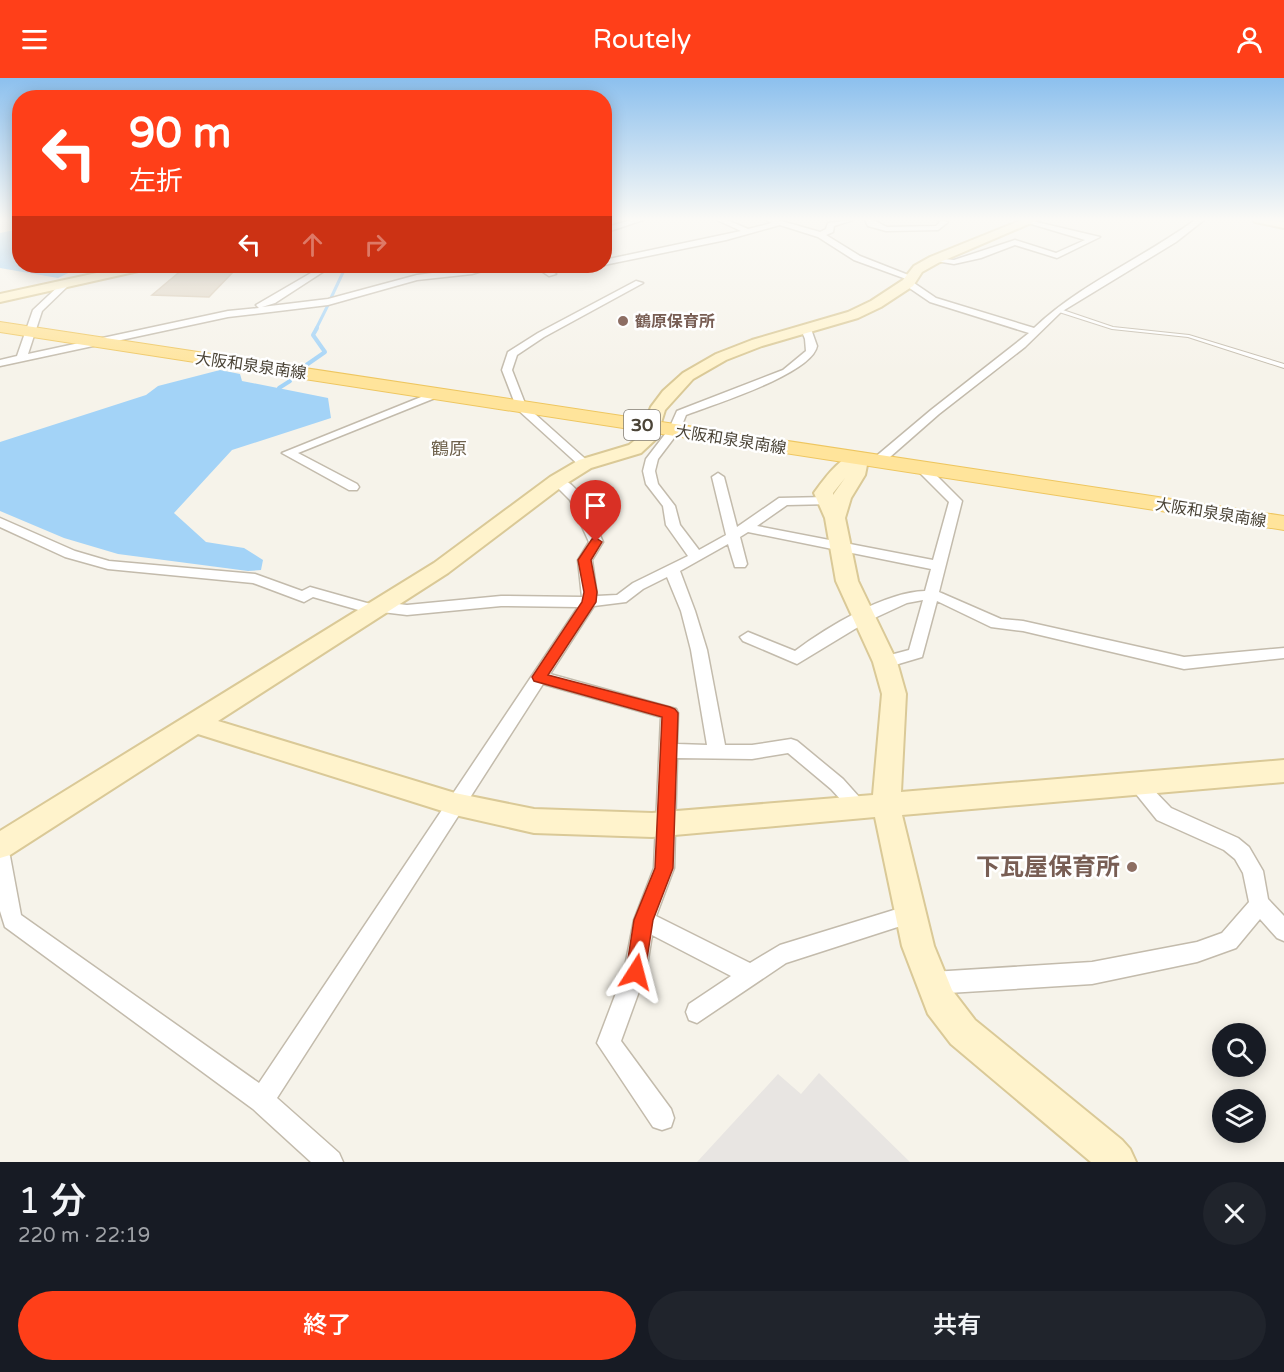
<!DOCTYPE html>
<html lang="ja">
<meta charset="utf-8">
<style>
:root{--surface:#171b24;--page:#20242c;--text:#f1f3f6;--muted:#9ea1a6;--accent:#ff3f19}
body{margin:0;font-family:"Varela Round","Noto Sans JP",sans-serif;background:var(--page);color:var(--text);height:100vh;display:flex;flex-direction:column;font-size:22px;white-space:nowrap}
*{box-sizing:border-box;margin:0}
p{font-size:20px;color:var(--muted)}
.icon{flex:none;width:33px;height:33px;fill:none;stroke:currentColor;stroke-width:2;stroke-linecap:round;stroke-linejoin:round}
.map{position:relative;height:1084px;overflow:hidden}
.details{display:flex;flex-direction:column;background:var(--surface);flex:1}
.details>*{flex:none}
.guide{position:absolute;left:12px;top:12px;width:600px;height:183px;border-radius:24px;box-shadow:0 3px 15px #0003;background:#ff3f19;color:#fff;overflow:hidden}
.tools{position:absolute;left:1212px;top:945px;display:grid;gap:12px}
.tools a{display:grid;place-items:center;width:54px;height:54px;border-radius:50%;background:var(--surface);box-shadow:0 3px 15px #0003;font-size:30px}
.pin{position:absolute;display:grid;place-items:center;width:51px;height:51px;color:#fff;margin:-62px -26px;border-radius:50% 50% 50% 0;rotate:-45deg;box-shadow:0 0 6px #0007}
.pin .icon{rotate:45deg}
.me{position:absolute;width:66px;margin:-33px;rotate:9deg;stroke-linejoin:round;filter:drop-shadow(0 0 4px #0008)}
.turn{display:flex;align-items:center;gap:21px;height:126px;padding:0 18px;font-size:27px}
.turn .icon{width:78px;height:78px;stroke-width:2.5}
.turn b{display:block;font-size:42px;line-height:51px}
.lanes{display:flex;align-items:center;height:57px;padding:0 18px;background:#0003;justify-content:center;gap:30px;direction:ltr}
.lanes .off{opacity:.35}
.round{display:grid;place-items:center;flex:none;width:63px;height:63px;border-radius:32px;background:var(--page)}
.head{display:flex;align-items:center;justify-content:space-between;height:102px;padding:0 18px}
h1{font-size:36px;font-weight:600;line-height:45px}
.action{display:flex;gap:12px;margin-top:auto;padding:12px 18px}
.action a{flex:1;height:69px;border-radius:36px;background:var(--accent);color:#fff;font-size:24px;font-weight:600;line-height:69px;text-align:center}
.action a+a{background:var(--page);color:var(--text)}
header{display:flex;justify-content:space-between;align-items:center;height:78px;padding:0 18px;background:var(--accent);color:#fff;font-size:27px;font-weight:600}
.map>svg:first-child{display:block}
.parking{fill:#e8e5e2}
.water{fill:#a3d3f7}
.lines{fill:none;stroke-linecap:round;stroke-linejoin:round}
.stream-far1{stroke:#a3d3f7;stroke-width:3}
.stream{stroke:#a3d3f7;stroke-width:4}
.building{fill:#dcd2c1;stroke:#d5c7b1;stroke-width:1.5}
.lane-casing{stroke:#c3bbac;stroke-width:2}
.street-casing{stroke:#c3bbac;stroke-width:3}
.secondary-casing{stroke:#dac997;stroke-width:4}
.primary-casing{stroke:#eec660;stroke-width:2}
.lane{fill:#fff;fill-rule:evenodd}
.street{fill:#fff;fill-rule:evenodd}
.secondary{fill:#fff3cc;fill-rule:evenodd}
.primary{fill:#ffe49b;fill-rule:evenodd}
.route{fill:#ff3f19;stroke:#a62910;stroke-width:1.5}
.education-dot{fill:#8d6e63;stroke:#fff;stroke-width:2}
.labels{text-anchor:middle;stroke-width:5;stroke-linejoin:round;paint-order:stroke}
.far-education-label{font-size:16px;font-weight:bold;fill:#785e54;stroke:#fff;text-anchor:start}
.far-street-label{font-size:16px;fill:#4b4437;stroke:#fff}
.shield{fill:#fff;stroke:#817c73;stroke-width:1.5}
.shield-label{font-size:18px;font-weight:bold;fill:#4b4437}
.far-neighbourhood-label{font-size:18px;fill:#6f624d;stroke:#fff}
.near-education-label{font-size:24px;font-weight:bold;fill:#785e54;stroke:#fff;text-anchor:end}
</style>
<header><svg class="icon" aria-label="menu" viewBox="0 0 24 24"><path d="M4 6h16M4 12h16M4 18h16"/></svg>Routely<svg class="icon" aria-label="person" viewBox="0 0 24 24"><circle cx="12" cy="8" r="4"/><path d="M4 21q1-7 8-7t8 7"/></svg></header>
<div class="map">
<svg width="1284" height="1084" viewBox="0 0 1284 1084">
<rect width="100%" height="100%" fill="#f6f3ea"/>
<!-- parking -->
<path class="parking" d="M819,995L910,1084H697L778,996L801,1016Z"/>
<!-- water -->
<path class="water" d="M19,151L20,188H83L58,200L0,190V155Z
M220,292L240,296L242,303L328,320L331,340L232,372L174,435L206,464L244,470L263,482L261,492L248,493L118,476L64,460L0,433V364L146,317L158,308Z"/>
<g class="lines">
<!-- stream-far1 -->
<path class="stream-far1" d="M330,222L346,188
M316,251L329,225"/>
<!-- stream -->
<path class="stream" d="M302,290L325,274L313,257L317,250
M279,310L290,303"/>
</g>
<!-- building -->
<path class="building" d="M183,191H236L209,219L152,217Z"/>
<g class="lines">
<defs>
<path id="lane" d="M1056,231H1060L1113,249L1189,257L1284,286V290L1188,259L1112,251L1056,233Z"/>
<path id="street" d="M631,142H643L604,155V150Z
M717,142H727L748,151L772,145L766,142H778L820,154L826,151L828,145L853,142L834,148L833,154L826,157L860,178L916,200L909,202L854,182L818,159L780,147L726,162L604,187V182L741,153Z
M865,142H873L887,149L936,148L940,144L938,142L948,144L938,152L886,153L868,148Z
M1028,142L1100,159L1057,180L1015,167L981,180L954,186L930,182L934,180L954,182L1015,162L1056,175L1085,162L1028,145Z
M1195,142H1204L1176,164L1061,234L1025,269L939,336L882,386H874V380L931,332L1029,255L930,224L905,207V203H911L936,220L1034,250C1080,206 1143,180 1195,142Z
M323,188H332L275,225L262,229L328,221L417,197L486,188H499L472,196L417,202L328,227L228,239L0,288V282L17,278L33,232L64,203L71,205L42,233L28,276L228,233L259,230L256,227Z
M534,188H543L556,196L549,198Z
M636,203L643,205L544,259L517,277L512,292L526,328L591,386L585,390L581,389L517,331L502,292L508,274L538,255Z
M806,248L811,251L817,268C812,296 712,327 686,337L680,352L658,381L655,393L658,406L675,428L680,447L699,472L726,457L712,399L718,395L724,399L737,449L779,420L827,419L833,423L832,426L787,427L757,448L933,482L949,424L918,393L916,390L922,386L926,387L962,423L939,514L1001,541L1023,543L1184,579L1284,570V580L1184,591L1023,553L991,549L937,523L922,579L885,590L879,588L877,584L879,580L909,572L923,522L907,525L868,543L797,586L743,563L740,559L748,554L795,573C827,549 885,514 925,513L931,491L748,454L740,459L747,486L745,489H735L728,466L680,493L695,533L707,572L725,667H752L791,661L797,663L843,701L869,730L867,735L860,738L853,735L831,711L788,675L752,681L677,680L674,790L656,838L750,885L780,867L910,827L917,829L920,836L917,843L910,845L786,885L697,945L689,942L686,934L689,926L731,898L652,857L646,894L621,963L671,1031L674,1040L671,1049L662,1052L653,1049L597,965L624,894L634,842L654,790L661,639L543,606L277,1020L339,1075L343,1084H311L253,1031L5,849L0,833V770L7,772L10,778L21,837L259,1005L578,529L501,528L407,537L382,534L376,537L313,519L304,524L253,505L108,491L65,479L0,449V440L75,473L109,483L255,496L302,513L310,509L374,527L380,524L407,527L501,518L582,519L578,482L589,464L570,422L551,403L557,399C583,406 593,442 603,464L592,482L597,518L617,517L633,505L688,478L666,447L663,428L646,406L643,393L646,381L669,351L677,333L783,292L806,273L805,261L801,251ZM667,499L681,533L691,572L707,667L677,666L678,635L676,631L550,596L594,528L626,524L643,511Z
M436,313L440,314V318L298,375L357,406L359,409L357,412H349L282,375Z
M1137,699L1143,701L1171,730L1238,760L1249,769L1263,793L1268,821L1284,838V863L1277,860L1260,841L1236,870L1197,884L1092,906L932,916L924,913L921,905L924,897L932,894L1092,884L1197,864L1222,855L1249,824L1243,795L1235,781L1224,772L1157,742L1128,706L1131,701Z"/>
<path id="secondary" d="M1022,142H1038L938,185L922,194L913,208L881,229L858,240L762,268L726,282L693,301L665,332L656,361L641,375L591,390L564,407L448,495L218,643L455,715L534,731L652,735L873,717L882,616L873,584L836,503L825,440L814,415C824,401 845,371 864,376L867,387L865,397L851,420L845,440L858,503L897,584L906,616L901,714L1284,682V704L902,737L934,868L952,912L975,942L1122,1062L1130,1071L1136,1084H1091L951,966L928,936L902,868L875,739L652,759L534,755L455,737L198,656L10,777L0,780V753L434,485L550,399L579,382L629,367L639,359L651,329L663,313L683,295L716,276L752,262L848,234L871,223L903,202L914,188L930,179ZM845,400L833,417V415Z
M1253,142L1284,144V150L1255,144Z
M129,188H149L143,192L0,224V216Z"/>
<path id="primary" d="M0,244L1284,438V452L0,254Z"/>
</defs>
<!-- lane casing -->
<use href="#lane" class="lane-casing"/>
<!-- street casing -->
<use href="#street" class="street-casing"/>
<!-- secondary casing -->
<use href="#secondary" class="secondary-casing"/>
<!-- primary casing -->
<use href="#primary" class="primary-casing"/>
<!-- lane -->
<use href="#lane" class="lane"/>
<!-- street -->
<use href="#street" class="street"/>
<!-- secondary -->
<use href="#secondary" class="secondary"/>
<!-- primary -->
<use href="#primary" class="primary"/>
</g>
<!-- sky -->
<linearGradient id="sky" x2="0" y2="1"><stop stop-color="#8cc0ee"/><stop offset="0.48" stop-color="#fbfaf6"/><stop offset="1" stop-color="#fbfaf6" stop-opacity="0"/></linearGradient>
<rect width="1284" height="294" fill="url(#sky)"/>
<!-- route -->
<path class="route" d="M596,460L602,464L591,482L597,514L596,524L548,597L670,629L675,631L678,635L673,790L653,842L645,894L643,901L636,904L629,901L626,894L634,842L655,790L662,639L534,603L532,599L582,524L584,514L578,482L592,461Z"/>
<!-- markers -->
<g class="education-dot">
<circle cx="623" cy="243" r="6"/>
<circle cx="1132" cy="789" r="6"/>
</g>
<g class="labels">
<!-- far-education labels -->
<g class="far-education-label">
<text x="635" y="249">鶴原保育所</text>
</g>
<!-- far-street labels -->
<g class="far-street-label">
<text transform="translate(251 287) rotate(8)" y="6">大阪和泉泉南線</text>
<text transform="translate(731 361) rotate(9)" y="6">大阪和泉泉南線</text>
<text transform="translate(1211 434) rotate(9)" y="6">大阪和泉泉南線</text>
</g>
<!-- shield labels -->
<rect class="shield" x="624" y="332" width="36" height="30" rx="4.5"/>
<g class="shield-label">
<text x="642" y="353">30</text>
</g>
<!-- far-neighbourhood labels -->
<g class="far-neighbourhood-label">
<text x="449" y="377">鶴原</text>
</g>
<!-- near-education labels -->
<g class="near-education-label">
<text x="1120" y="797">下瓦屋保育所</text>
</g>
</g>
</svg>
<div class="tools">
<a><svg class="icon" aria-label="search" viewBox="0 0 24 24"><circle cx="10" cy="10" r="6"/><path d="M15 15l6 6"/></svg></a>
<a><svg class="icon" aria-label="layers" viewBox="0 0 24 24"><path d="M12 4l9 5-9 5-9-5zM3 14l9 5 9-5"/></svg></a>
</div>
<div class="pin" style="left:596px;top:464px;background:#d93025"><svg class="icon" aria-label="arrive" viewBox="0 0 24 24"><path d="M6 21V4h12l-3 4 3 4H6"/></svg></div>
<svg class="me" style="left:636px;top:894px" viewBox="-20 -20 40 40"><path d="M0-17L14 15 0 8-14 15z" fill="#ff3f19" stroke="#fff" stroke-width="4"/></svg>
<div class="guide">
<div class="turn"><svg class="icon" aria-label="left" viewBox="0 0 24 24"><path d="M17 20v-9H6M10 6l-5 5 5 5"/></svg><div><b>90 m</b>左折</div></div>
<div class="lanes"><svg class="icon" aria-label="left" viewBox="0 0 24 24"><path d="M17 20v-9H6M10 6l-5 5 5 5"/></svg><svg class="icon off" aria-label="ahead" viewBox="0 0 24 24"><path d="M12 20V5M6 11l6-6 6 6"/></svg><svg class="icon off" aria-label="right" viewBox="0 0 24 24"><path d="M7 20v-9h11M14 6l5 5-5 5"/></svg></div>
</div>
</div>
<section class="details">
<div class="head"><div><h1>1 分</h1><p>220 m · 22:19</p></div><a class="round"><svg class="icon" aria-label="close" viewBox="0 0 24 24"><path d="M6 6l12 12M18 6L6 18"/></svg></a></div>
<div class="action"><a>終了</a><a>共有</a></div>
</section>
